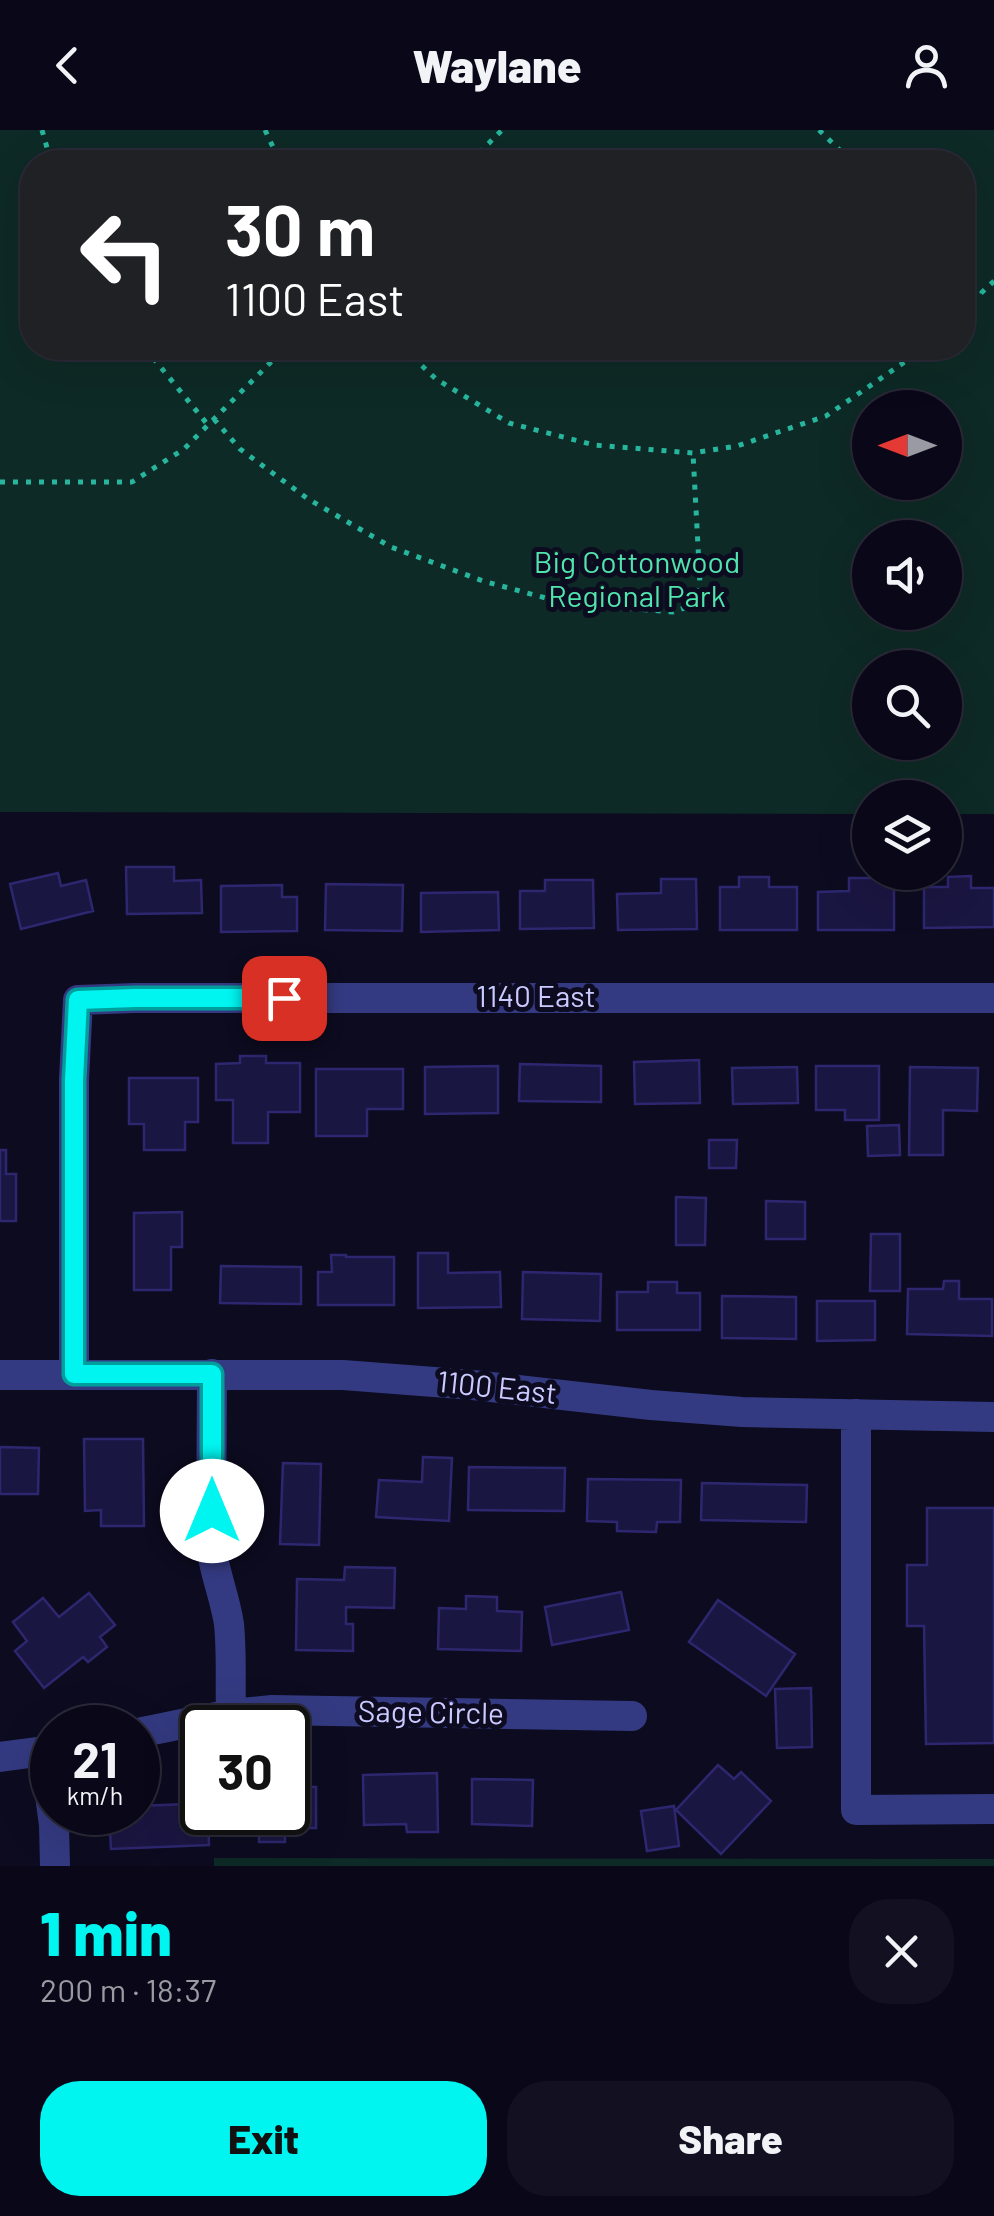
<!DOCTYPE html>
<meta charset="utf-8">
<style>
:root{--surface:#0a0818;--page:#131121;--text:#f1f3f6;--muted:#999aa2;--line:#2a2937;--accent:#00f5f1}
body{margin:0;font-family:Barlow,sans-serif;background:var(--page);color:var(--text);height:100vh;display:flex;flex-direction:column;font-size:38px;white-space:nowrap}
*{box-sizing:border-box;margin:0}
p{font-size:32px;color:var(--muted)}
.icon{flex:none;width:55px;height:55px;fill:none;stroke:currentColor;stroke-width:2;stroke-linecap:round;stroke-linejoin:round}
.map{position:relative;height:1736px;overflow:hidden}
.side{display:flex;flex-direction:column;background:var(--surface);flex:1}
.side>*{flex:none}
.hud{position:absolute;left:20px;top:20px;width:955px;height:210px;border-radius:40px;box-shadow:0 10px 40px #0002,0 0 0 2px var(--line);background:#202124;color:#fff;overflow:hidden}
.needle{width:65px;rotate:270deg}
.fabs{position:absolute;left:852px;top:260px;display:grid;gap:20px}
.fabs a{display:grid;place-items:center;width:110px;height:110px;border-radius:50%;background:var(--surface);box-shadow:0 10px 40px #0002,0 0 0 2px var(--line);font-size:50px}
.speed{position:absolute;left:30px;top:1575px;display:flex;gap:20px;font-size:50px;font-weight:700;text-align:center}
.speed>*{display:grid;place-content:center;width:130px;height:130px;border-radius:50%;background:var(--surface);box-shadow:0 10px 40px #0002,0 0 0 2px var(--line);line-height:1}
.speed small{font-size:25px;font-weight:400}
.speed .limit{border:5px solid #111;border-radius:15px;background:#fff;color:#111}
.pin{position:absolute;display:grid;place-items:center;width:85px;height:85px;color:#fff;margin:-42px;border-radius:20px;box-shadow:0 5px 15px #0006}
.me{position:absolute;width:110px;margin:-55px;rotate:0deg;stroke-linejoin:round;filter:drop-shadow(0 0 8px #0008)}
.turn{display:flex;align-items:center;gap:35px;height:210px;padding:0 40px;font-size:45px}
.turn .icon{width:130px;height:130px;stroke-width:2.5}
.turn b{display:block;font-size:70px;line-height:85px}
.round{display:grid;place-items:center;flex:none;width:105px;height:105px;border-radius:40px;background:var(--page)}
.head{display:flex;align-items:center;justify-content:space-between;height:170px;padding:0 40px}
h1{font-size:60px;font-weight:800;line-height:75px;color:var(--accent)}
.action{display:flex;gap:20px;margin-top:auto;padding:20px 40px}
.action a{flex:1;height:115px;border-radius:40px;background:var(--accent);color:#111;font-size:40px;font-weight:800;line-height:115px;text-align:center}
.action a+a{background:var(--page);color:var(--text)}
header{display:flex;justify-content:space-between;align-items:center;height:130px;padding:0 40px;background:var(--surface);font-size:45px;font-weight:800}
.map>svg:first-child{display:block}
.green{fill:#0e2a26;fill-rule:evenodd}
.building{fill:#1a1642;stroke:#2d276f;stroke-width:2.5}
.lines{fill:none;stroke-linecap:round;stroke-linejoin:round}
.path{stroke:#27b69d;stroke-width:5;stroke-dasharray:5 8;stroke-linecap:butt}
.minor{stroke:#343a81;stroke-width:30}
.route-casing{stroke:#009f9d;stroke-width:25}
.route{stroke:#00f5f1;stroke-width:18}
.labels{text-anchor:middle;stroke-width:10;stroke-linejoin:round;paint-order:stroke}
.park-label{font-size:30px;fill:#51e5ae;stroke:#0d0b20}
.street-label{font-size:30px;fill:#cacaff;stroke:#0d0b20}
</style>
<header><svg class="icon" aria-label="back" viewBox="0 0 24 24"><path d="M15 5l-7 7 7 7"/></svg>Waylane<svg class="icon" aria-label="person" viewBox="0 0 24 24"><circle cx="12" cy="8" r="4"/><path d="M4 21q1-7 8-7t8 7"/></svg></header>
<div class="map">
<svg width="994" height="1736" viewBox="0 0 994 1736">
<rect width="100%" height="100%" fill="#0d0b20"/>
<!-- green -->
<path class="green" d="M0,0H994V684H945V668H870V684L0,682ZM32,32H962V218H32ZM870,278H945V352H870ZM870,408H945V482H870ZM870,538H945V612H870Z
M214,1728L994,1729V1736H214Z"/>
<!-- building -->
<path class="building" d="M126,737H174V751L201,750L202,783L127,784Z
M58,743L61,756L86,750L93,781L21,799L10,754Z
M971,746V758H994V797L924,798V757H948V747Z
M739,747H769V757H797V800H720V757H739Z
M849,748H894V800H818V762L849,761Z
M661,749H696L697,799L618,800L617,764L661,763Z
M545,750H593L594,798L520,799V761H545Z
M326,754L403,755L402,801L325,800Z
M282,755V767H297V801L221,802V756Z
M498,762L499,800L421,802V763Z
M240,926H266V933H300V982H268V1013H233V970H216V934L240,933Z
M699,930L700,973L635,974L634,932Z
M520,934L601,936V972L519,971Z
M498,936V983L425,984V937Z
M816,936H879V990H845V980H816Z
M797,937L798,973L733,974L732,938Z
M910,937L978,938L977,981L943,980V1025H909Z
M316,939H403V979H367V1006H316Z
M129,948H198V992H185V1020H144V994H129Z
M899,995L900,1025L868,1026L867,996Z
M709,1010H737L736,1038H709Z
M0,1020H6V1044H16V1091H0Z
M676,1067L706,1068L705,1115H676Z
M766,1071L805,1072V1109H766Z
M182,1082V1117H171V1160H134V1083Z
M871,1104H900V1161H870Z
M418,1123H448V1143L500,1142L501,1177L418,1178Z
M331,1125H346V1127H394V1175H318V1142H332Z
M221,1136L301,1137V1174L220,1173Z
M523,1142L601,1144L600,1191L522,1189Z
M944,1151H959V1169H992V1206L907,1204L908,1159H943Z
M648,1152H677V1163H700V1200H617V1162H648Z
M722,1166L796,1167V1209L722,1208Z
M817,1171H875V1210L817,1211Z
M84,1309H143L144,1396H101V1380L85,1381Z
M0,1317L39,1318L38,1364H0Z
M423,1327L452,1328L449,1391L376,1387L379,1350L422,1352Z
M283,1333L321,1334L319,1415L280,1414Z
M469,1337L565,1338L564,1381L468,1380Z
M588,1349L681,1350L680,1392H657L656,1402L617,1401V1392L587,1391Z
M702,1353L807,1355L806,1392L701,1390Z
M927,1378H994V1613L926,1614L924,1496H907V1435H927Z
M345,1437L395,1438L394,1478L346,1477V1494H353V1521L296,1520L297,1449L344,1450Z
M621,1462L629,1500L552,1515L545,1477Z
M89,1463L115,1495L100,1507L107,1517L88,1532L83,1527L44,1558L15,1521L27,1511L13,1492L43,1468L59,1487Z
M466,1466L497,1467V1481L522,1482L521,1521L438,1519L439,1478L466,1479Z
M718,1470L795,1524L766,1566L689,1512Z
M811,1558L812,1617L777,1618L775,1559Z
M718,1635L734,1649L741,1642L771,1671L721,1724L676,1680Z
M437,1643L438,1702H407L406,1694L364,1695L363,1645Z
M472,1649L533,1650L532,1696L472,1694Z
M288,1657H316V1698H285V1712H259V1700L230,1699V1682H288Z
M202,1662V1682H208L209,1715L111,1719L109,1682H138V1676L187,1674V1663Z
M674,1676L679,1716L647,1721L641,1681Z"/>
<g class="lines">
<!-- path -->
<path class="path" d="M42,0L51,32
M265,0L280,32
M819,0L852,32
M470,32L502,0
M962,143L982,162
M962,181L994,151
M145,218L208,295
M403,218L436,249L509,293L594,315L693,323L737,316L826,286L925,218
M214,289L240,319L308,369L391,417L483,451L564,473L673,482L695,474L700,454L693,323
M0,352H132L184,319L285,218"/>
<!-- minor -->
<path class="minor" d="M74,1244V950L78,870L135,868H994
M212,1244L211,1415C214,1442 225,1467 229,1494C232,1524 230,1555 231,1584
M0,1245H343L473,1255L651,1275L742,1282L994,1287
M856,1284V1680L994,1679
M138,1603L231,1584L272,1580L632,1586
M44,1621L54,1695L55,1736
M0,1627L52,1620"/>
</g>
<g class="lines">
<defs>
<path id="route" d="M212,1381V1244H74V950L78,870L135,868H284"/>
</defs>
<!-- route casing -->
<use href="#route" class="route-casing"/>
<!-- route -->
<use href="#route" class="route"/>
</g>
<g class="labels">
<!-- park labels -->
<g class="park-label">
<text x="637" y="443">Big Cottonwood<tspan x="637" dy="34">Regional Park</tspan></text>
</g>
<!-- street labels -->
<g class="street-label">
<text x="536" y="877">1140 East</text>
<text transform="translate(497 1258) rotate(6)" y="10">1100 East</text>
<text transform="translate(431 1583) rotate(1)" y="10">Sage Circle</text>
</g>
</g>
</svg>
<div class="fabs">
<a><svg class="needle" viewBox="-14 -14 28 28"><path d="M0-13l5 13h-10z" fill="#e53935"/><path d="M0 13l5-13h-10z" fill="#999aa2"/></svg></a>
<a><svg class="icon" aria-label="sound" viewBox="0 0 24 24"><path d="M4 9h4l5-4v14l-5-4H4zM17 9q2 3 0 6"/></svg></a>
<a><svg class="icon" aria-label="search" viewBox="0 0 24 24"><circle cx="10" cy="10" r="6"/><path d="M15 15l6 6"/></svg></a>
<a><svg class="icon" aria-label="layers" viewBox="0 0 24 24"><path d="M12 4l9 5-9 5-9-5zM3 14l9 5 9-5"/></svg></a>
</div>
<div class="speed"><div>21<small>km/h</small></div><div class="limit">30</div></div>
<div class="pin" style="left:284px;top:868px;background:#d93025"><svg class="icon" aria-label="arrive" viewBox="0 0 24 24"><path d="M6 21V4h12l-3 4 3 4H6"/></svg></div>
<svg class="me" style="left:212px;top:1381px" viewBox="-20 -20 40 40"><circle r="19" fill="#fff"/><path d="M0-13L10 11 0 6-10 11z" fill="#00f5f1"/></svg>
<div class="hud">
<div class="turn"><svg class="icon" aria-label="left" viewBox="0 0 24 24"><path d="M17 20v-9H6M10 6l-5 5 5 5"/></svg><div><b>30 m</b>1100 East</div></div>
</div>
</div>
<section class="side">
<div class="head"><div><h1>1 min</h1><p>200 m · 18:37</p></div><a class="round"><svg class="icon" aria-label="close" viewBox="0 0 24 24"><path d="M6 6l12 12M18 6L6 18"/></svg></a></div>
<div class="action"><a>Exit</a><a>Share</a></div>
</section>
